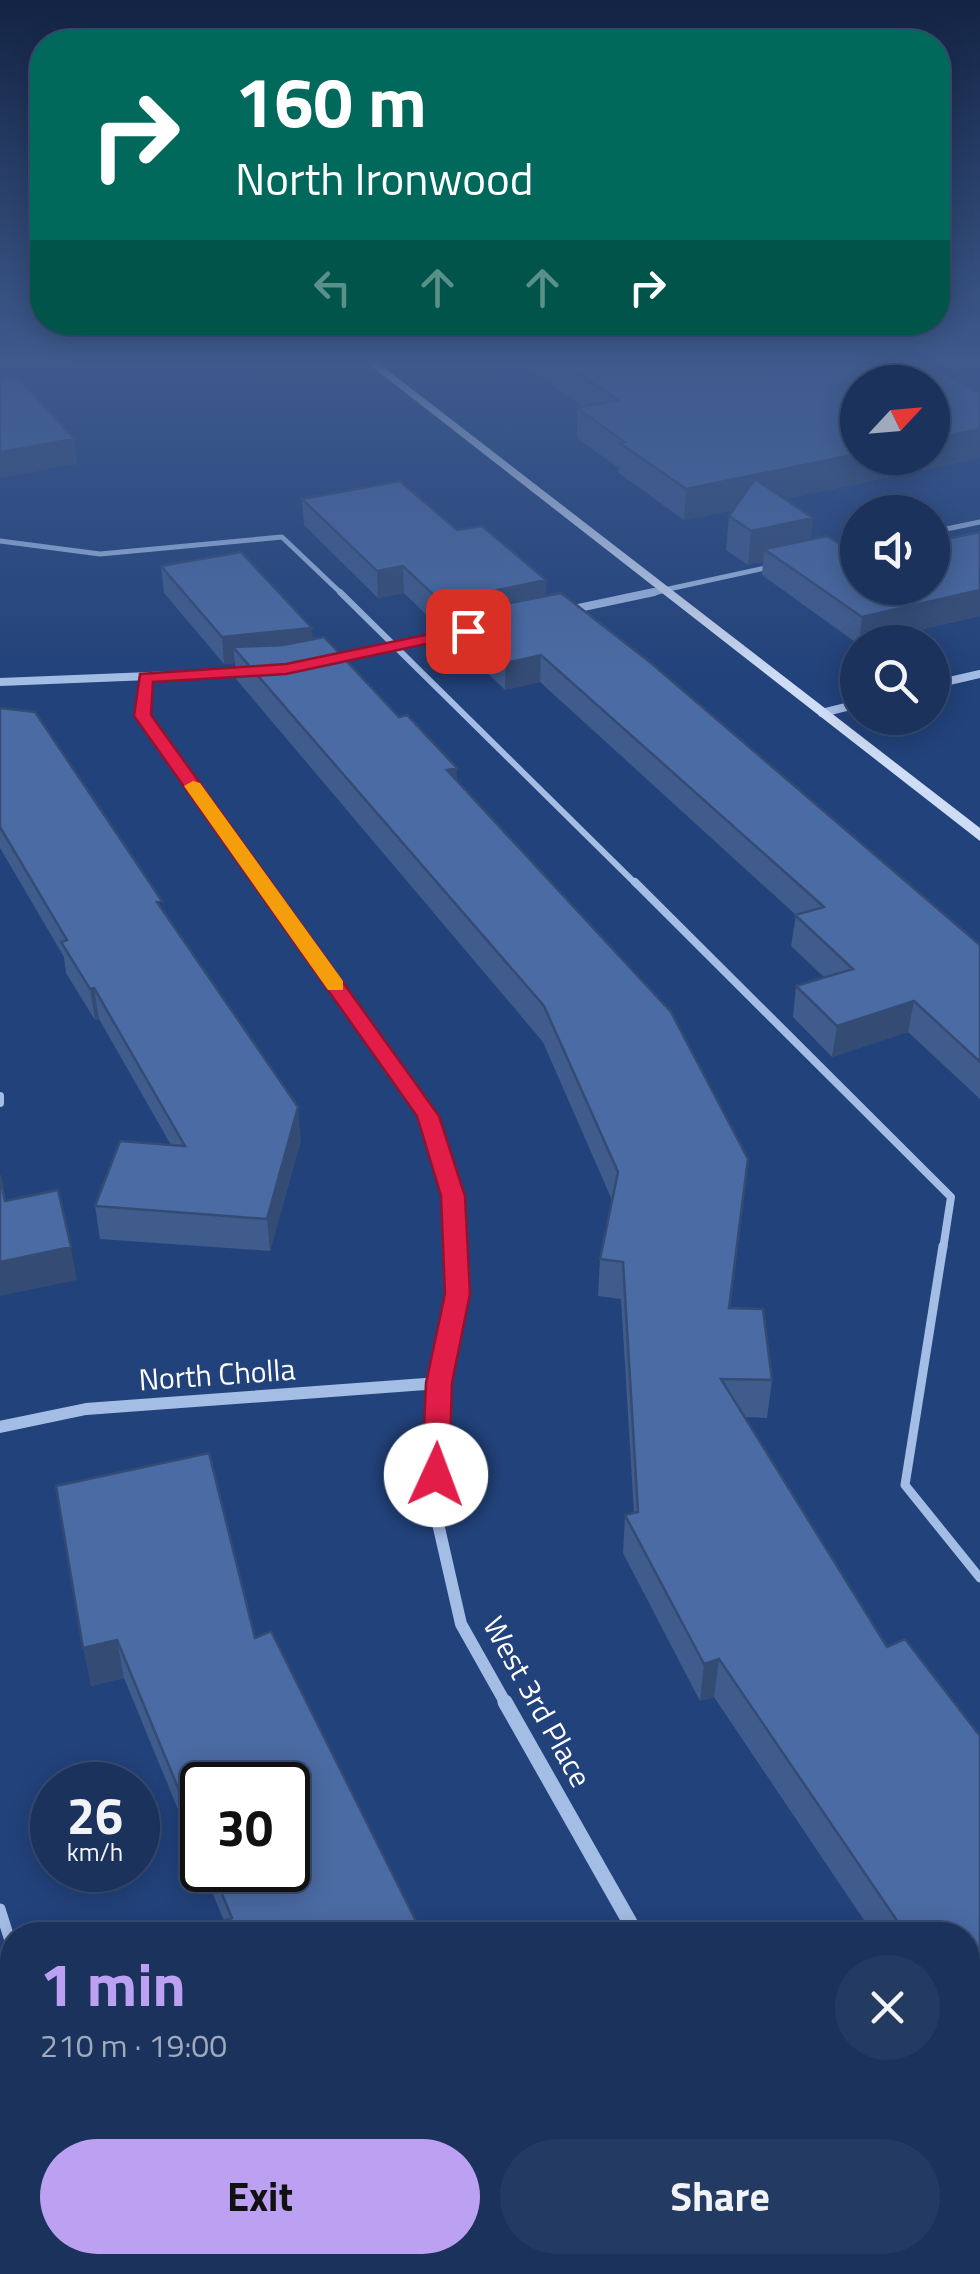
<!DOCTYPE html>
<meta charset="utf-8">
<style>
:root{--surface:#1a325c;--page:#233a62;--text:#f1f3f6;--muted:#9faabb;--line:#384d72;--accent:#bca0f2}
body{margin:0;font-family:"Titillium Web",sans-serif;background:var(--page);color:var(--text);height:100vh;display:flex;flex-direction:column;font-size:38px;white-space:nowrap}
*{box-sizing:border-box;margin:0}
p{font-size:32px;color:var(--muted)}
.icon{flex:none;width:55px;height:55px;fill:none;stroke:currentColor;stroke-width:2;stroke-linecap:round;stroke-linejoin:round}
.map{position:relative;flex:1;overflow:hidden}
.sheet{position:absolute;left:0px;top:1922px;width:980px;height:352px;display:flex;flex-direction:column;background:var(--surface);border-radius:40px 40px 0 0;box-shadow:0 5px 25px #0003,0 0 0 2px var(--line)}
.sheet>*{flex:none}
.guide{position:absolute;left:30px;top:30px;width:920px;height:305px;border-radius:40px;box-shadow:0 5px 25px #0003,0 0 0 2px var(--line);background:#00695c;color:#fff;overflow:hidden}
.needle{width:65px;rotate:64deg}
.fabs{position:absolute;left:840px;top:365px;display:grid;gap:20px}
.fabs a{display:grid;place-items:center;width:110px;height:110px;border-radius:50%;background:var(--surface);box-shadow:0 5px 25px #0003,0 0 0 2px var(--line);font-size:50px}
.speed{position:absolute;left:30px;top:1762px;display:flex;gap:20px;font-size:50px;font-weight:700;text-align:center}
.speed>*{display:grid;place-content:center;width:130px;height:130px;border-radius:50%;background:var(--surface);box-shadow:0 5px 25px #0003,0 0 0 2px var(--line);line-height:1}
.speed small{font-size:25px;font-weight:400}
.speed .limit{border:5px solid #111;border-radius:15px;background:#fff;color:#111}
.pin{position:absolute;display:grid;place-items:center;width:85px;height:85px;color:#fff;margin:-42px;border-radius:20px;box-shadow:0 5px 15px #0006}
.me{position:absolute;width:110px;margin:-55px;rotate:2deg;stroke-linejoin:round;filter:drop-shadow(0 0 8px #0008)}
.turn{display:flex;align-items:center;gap:35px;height:210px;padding:0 40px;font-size:45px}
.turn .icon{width:130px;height:130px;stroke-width:2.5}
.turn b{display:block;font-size:70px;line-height:85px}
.lanes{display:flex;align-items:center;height:95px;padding:0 40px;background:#0003;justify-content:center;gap:50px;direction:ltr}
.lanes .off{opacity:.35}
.round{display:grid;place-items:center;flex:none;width:105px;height:105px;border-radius:52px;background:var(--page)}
.headline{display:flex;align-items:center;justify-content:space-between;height:170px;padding:0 40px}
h1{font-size:60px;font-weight:700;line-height:75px;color:var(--accent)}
.action{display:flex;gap:20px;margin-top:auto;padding:20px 40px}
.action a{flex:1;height:115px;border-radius:60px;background:var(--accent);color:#111;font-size:40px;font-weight:700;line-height:115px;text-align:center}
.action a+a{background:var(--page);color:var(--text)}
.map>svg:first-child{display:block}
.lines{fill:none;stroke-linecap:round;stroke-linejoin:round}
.service-far4{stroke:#a4bde5;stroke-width:5}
.service-far3{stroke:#a4bde5;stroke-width:6}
.service-far2{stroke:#a4bde5;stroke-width:8}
.service-far1{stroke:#a4bde5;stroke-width:9}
.service{stroke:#a4bde5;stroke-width:11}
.minor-far4{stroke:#a4bde5;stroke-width:6}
.minor-far3{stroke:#a4bde5;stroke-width:8}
.minor-far2{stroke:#a4bde5;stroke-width:10}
.minor-far1{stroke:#a4bde5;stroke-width:12}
.minor{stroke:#a4bde5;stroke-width:15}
.secondary{fill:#cedcf5;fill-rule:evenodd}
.wall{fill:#405c8d}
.shaded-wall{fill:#344b73}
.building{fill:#4b6ba4;stroke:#344b73;stroke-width:2.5}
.route{fill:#e11d48;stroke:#92132f;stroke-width:2.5}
.slow{fill:#f59e0b}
.labels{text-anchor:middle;stroke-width:8;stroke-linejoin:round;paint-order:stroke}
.street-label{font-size:30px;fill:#fff;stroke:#22427b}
</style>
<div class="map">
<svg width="980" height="2274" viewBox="0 0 980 2274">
<rect width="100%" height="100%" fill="#22427b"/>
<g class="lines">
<!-- service-far4 -->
<path class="service-far4" d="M932,532L980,522
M0,541L100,554L282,537L343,595
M664,590L770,567"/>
<!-- service-far3 -->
<path class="service-far3" d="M340,592L637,885"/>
<!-- service-far2 -->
<path class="service-far2" d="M635,882L951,1197L943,1249
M0,1096V1103"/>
<!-- service-far1 -->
<path class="service-far1" d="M943,1246L905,1485L980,1578"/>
<!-- service -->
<path class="service" d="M0,1909L12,1947
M0,2217L12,2211
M116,2262L120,2274"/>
<!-- minor-far4 -->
<path class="minor-far4" d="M642,595L664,590"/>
<!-- minor-far3 -->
<path class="minor-far3" d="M569,610L654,592
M330,660L465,632
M145,678L143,715L264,885
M0,682L249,672
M932,685L980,674
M822,713L858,704"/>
<!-- minor-far2 -->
<path class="minor-far2" d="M262,882L428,1115L453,1197L456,1249"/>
<!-- minor-far1 -->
<path class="minor-far1" d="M456,1246L458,1294L439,1383L434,1506L461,1624L506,1704
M0,1427L86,1409L439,1383"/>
<!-- minor -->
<path class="minor" d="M505,1702L637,1935
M822,2262L829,2274"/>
<!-- secondary -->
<path class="secondary" d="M366,362H377L980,828V841Z"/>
</g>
<!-- wall -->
<path class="wall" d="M519,362H922L980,393V458L785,499L811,539L858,588L980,532V616L867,642H858V644L762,575L763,562L748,565L726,550L729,516L733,510L684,520L619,473V468L577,438V408L584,407Z
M302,499L457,530L546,596L980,945V1099L908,1032L832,1057L793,1017L796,986L825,978L791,946L796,915L540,682L505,690L454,641V626L441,629L404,593L378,598L304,525Z
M161,566L313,639L457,768V781L748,1159L730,1308L772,1380L767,1418L744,1417L887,1647L980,1736V2119L968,2100V1935H874L714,1697L700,1701L623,1553L625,1515L634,1513L621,1299L598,1296L600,1259L612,1200L543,1042L236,679L235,663L224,664L164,593Z
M0,708L164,913L301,1140L270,1251L100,1239L95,1206L171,1145L99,1019L95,1020L66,973L64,957L0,848Z
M56,1486L255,1638L423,1935H228L227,1928L203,1870H288L202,1785V1868L124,1678L91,1686Z
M321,2262H568L574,2274H326Z"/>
<!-- shaded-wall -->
<path class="shaded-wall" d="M980,429V458L684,520L686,489L858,454V458H932V439Z
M74,439L77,464L0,478V452Z
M813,518L810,552L764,549L763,562L748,565L751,531Z
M403,566L404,593L378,598L377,571Z
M546,580V607L454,614V626L441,629V602Z
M980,590V616L867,642H859L862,617Z
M312,628L314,655L233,647L235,663L224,664L222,637Z
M541,655L540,682L505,690L506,663Z
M457,768V801L447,770Z
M94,988L99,1019L95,1020L90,989Z
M914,1001L908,1032L832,1057L837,1026Z
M298,1107L301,1140L270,1251L267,1219Z
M71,1247L77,1280L0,1296V1262Z
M117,1640L124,1678L91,1686L83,1648Z
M719,1659L714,1697L700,1701L704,1664Z"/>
<!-- building -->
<path class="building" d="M561,362H922L980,393V429L932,439V382H858V454L686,489L620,443L625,442L577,408L618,400Z
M17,376L74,439L0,452V379Z
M755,479L813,518L751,531L729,516Z
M400,481L457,530L482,526L546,580L441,602L403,566L377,571L302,499Z
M980,532V590L862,617L764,549L827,536L858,556V588H932V542Z
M241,552L312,628L222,637L161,566Z
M561,593L651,663L980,945V1062L914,1001L837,1026L796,986L853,969L795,915L824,907L541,655L506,663L454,614Z
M324,637L399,717L407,715L457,768L447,770L671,1012L748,1159L729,1308L763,1309L772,1380L721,1379L887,1647L905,1639L980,1736V2067L968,2048V1935H891L902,1928L719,1659L704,1664L625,1515L638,1512L623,1262L600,1259L618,1172L544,1006L233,647L283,645Z
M0,708L35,712L162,901L157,902L298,1107L267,1219L95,1206L120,1141L185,1146L94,988L90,989L61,942L67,940L0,827Z
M0,1175L5,1201L58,1190L71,1247L0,1262Z
M209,1453L255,1638L271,1631L423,1935H232L226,1920L232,1918L212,1870H288V1785H202V1846L117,1640L83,1648L56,1486Z
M7,2226L12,2245V2262H18L21,2274H0V2230Z
M330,2262H568L574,2274H335Z"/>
<!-- sky -->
<linearGradient id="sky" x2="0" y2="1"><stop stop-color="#132444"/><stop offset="0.53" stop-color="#3e5a8d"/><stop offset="1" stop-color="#3e5a8d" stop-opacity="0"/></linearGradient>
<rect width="980" height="680" fill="url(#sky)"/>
<!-- route -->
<path class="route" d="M468,626L473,627V634L286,674L153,682L151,715L439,1116L465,1196L470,1294L452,1383L449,1475L436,1486L422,1475L426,1383L445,1294L441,1196L417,1116L134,716L140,674L286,664Z"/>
<!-- slow -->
<path class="slow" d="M193,781L200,783L343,981V990H328L184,786Z"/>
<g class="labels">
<!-- street labels -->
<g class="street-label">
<text transform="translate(217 1375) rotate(-4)" y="10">North Cholla</text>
<text transform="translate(537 1702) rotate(61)" y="10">West 3rd Place</text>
</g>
</g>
</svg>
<div class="fabs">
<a><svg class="needle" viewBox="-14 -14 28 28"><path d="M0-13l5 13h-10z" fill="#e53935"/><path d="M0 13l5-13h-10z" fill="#9faabb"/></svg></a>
<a><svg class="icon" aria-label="sound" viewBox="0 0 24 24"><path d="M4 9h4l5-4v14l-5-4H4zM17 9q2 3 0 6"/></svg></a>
<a><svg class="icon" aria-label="search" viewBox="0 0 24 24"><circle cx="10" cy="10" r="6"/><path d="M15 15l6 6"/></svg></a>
</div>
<div class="speed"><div>26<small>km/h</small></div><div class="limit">30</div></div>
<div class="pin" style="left:468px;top:631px;background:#d93025"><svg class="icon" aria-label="arrive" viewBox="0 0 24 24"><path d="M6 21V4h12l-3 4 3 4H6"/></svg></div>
<svg class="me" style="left:436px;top:1475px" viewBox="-20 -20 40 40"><circle r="19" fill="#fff"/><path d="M0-13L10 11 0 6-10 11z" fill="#e11d48"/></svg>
<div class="guide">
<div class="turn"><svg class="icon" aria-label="right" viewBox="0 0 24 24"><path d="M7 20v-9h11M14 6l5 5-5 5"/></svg><div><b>160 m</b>North Ironwood</div></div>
<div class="lanes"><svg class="icon off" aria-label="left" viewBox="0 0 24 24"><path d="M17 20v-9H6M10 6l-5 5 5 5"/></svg><svg class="icon off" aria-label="ahead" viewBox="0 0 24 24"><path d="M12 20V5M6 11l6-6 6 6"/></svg><svg class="icon off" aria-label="ahead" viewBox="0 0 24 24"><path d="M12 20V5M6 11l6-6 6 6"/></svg><svg class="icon" aria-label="right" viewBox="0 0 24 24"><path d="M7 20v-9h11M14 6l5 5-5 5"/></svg></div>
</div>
<section class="sheet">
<div class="headline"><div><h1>1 min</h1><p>210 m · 19:00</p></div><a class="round"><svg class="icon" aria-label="close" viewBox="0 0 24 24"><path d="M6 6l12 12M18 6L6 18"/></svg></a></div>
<div class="action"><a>Exit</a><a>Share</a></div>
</section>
</div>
